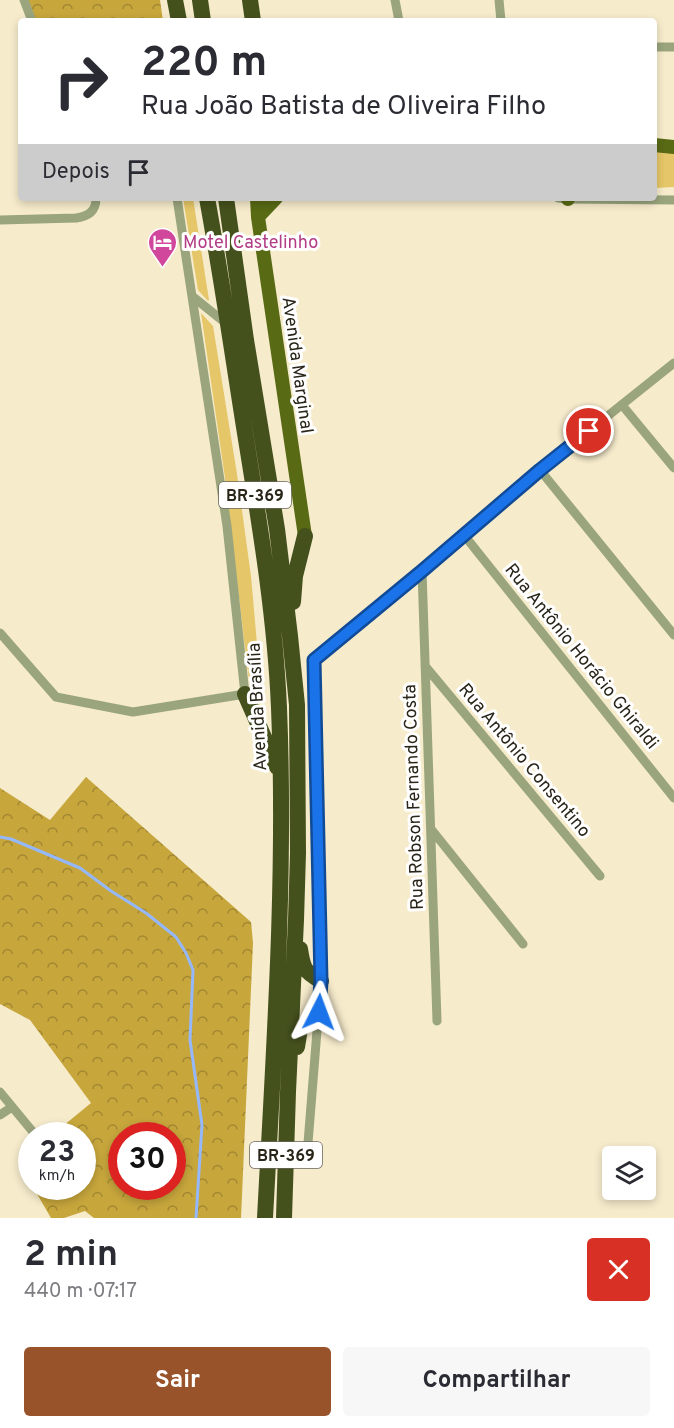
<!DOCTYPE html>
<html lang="pt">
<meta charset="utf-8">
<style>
:root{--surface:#fff;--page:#f7f7f7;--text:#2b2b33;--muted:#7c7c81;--accent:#99532a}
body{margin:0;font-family:Overpass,sans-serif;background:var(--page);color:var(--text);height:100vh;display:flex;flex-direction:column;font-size:22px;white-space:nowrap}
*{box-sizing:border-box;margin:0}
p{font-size:20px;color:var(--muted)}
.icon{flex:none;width:33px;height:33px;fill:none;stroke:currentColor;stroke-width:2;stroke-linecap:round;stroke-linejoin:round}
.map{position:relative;height:1218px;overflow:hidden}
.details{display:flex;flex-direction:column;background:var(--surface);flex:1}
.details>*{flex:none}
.guide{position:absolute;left:18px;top:18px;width:639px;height:183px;border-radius:6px;box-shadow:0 3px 9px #0003;background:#fff;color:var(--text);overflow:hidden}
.fabs{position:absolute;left:602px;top:1146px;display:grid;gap:12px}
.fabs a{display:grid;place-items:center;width:54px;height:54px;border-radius:6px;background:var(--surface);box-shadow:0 3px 9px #0003;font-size:30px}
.speed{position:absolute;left:18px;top:1122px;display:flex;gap:12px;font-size:30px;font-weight:700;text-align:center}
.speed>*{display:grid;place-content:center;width:78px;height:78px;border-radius:50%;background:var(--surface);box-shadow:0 3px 9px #0003;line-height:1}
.speed small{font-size:15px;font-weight:400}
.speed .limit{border:9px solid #d22;background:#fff;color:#111}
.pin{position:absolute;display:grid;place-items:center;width:51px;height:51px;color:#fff;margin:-26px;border:3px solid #fff;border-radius:50%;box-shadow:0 2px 6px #0007}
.me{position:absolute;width:66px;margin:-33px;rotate:3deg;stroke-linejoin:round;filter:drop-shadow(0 0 4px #0008)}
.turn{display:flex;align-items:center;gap:21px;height:126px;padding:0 24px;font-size:27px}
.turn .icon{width:78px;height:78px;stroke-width:2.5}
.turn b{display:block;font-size:42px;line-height:51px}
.then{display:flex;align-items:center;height:57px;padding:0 24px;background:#0003;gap:12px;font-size:22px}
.round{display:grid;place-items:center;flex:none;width:63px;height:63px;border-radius:6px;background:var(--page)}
.overview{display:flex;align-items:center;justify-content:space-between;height:102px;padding:0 24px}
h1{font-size:36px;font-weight:700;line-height:45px}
.cta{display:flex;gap:12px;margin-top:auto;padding:12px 24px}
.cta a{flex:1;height:69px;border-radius:6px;background:var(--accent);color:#fff;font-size:24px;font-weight:700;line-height:69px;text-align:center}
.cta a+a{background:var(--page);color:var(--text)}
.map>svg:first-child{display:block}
.grass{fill:#e5c668}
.forest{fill:url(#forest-crowns);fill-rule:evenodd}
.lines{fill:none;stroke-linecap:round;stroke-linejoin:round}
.stream{stroke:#95b8fa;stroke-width:3}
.street{stroke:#9aa57d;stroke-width:9}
.primary{stroke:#586a14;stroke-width:14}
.highway{stroke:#45511d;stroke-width:16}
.route-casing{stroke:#114b97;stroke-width:15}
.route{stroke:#1a73e8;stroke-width:10}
.labels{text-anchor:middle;stroke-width:6;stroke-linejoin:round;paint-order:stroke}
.shield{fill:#fff;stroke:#69665e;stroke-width:1.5}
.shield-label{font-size:16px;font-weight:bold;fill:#292519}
.hotel-label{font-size:18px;fill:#b23c85;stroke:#fff;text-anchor:start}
.street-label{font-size:18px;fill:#292519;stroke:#fff}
</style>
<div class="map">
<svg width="674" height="1218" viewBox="0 0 674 1218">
<defs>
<pattern id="forest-crowns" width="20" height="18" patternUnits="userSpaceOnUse" patternTransform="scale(1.5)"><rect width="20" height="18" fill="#c7a63c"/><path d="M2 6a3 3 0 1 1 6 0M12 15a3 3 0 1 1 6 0" fill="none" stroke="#a28732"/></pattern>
</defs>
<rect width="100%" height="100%" fill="#f6ebcb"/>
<!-- grass -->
<path class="grass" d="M654,146L674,147V187L654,188Z
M183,198H193L209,300L208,301L198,290Z
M201,313L213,326L237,474L251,576L262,701L259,708L253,695L248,673L225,478Z"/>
<!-- forest -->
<path class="forest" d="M26,0H160L163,21H33Z
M86,777L251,922L253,943L241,1218H94L85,1211L64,1218H51L33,1187L82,1186V1136L52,1135L91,1103L30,1020L0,1004V788L50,820ZM122,1136H172V1186H122Z
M31,1152V1183L20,1162Z"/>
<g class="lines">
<!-- stream -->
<path class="stream" d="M0,837L11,839L80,868L111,891L146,913L176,937L186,953L193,970L190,1040L202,1125L196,1218"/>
<!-- street -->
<path class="street" d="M24,0L32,21
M395,0L399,21
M499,0L501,21
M654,47H674
M558,198L568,199L674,200
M0,220L76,218C88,216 96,212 96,198
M192,296L228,325
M622,405L674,468
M540,470L674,635
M464,535L674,798
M422,571L437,1021
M0,633L56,697L133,712L245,694L227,526L177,198
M425,666L600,876
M431,829L523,944
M0,1092L33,1132
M0,1115L12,1107
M308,1143L321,981L314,660L422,571L540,470L674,363"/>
<!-- primary -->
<path class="primary" d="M654,145L674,147
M257,198L258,217L305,536
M568,199V198
M258,217L276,198"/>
<!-- highway -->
<path class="highway" d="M175,0L179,21
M200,0L203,21
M250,0L253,21
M207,198C221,274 232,351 244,427C259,520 275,614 279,708C286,878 274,1048 265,1218
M226,198L246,340L277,529L290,636L297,705L298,853L296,920L288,1092L284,1218
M293,602L295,576L305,536
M245,694L277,767
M300,949C303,969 304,971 321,981
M297,1047L300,1029L319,1012"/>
</g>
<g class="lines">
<defs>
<path id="route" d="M319,1012L321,981L314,660L422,571L540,470L589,431"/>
</defs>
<!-- route casing -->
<use href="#route" class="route-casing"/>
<!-- route -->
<use href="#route" class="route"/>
</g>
<!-- icons -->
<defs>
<symbol id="hotel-pin" viewBox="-11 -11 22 30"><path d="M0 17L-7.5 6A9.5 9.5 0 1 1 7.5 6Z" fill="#d1479c" stroke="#fff"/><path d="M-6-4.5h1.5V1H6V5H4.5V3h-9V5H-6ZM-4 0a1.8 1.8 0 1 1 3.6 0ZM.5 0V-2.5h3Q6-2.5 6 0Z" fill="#fff"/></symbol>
</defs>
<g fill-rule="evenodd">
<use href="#hotel-pin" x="146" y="226" width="33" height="45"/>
</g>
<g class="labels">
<!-- shield labels -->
<g class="shield">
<rect x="219" y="482" width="72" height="26" rx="4.5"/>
<rect x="250" y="1142" width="72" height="26" rx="4.5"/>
</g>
<g class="shield-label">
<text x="255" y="501">BR-369</text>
<text x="286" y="1161">BR-369</text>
</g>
<!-- hotel labels -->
<g class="hotel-label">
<text x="183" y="248">Motel Castelinho</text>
</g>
<!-- street labels -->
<g class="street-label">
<text transform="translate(298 365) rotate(82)" y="6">Avenida Marginal</text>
<text transform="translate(582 656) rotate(51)" y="6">Rua Antônio Horácio Ghiraldi</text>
<text transform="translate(257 707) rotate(-93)" y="6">Avenida Brasília</text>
<text transform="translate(525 760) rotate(50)" y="6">Rua Antônio Consentino</text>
<text transform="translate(413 797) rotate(-92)" y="6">Rua Robson Fernando Costa</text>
</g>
</g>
</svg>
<div class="fabs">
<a><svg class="icon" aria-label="layers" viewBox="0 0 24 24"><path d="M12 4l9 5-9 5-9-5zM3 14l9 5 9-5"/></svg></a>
</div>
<div class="speed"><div>23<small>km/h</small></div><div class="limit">30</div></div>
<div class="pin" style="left:589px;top:431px;background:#d93025"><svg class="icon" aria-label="arrive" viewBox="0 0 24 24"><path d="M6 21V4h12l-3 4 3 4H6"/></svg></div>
<svg class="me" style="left:319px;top:1012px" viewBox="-20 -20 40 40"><path d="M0-17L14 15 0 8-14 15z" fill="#1a73e8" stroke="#fff" stroke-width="4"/></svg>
<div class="guide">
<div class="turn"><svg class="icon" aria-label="right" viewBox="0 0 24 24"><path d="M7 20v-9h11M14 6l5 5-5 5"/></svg><div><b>220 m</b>Rua João Batista de Oliveira Filho</div></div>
<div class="then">Depois<svg class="icon" aria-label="arrive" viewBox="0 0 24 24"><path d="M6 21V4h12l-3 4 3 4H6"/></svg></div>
</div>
</div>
<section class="details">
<div class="overview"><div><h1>2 min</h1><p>440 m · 07:17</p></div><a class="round" style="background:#d93025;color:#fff"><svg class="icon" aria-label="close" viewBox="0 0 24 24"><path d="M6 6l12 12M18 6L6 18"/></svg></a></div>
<div class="cta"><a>Sair</a><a>Compartilhar</a></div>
</section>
